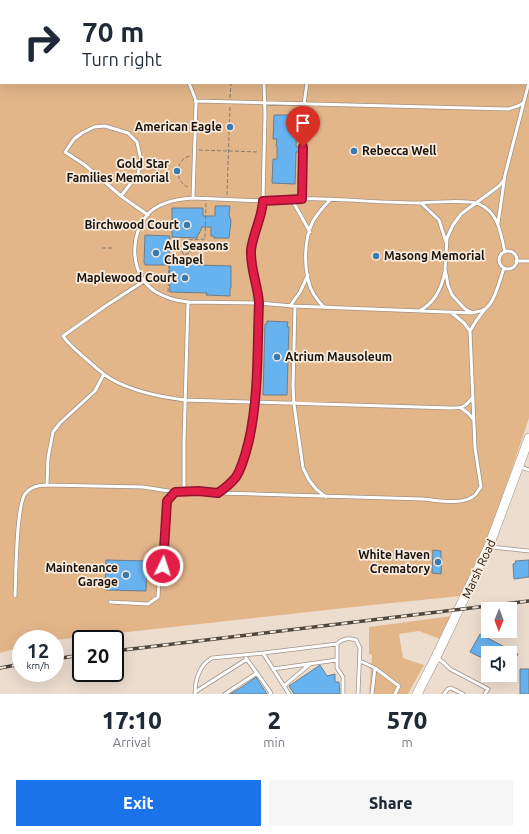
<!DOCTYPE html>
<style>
:root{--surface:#fff;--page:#f6f6f7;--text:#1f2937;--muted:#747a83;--accent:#1a73e8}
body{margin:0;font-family:Ubuntu,sans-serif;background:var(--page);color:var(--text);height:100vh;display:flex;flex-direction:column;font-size:15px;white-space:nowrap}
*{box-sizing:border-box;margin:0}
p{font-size:13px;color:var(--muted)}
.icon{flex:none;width:22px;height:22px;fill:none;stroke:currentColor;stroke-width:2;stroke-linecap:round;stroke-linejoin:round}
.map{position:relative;height:694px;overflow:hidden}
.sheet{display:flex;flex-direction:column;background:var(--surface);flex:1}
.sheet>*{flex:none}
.banner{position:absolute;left:0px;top:0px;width:529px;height:84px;box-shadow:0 4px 16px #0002;background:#fff;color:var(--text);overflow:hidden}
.needle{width:26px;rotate:181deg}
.buttons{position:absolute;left:481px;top:602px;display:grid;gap:8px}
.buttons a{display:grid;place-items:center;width:36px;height:36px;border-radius:0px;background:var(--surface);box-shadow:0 4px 16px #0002;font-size:20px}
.speed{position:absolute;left:12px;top:630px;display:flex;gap:8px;font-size:20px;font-weight:700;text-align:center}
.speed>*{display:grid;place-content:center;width:52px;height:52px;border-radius:50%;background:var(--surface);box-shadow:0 4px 16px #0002;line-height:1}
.speed small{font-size:10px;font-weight:400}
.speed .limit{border:2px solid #111;border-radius:6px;background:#fff;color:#111}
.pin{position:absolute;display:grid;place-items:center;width:34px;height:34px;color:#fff;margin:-41px -17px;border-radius:50% 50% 50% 0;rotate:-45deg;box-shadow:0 0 4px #0007}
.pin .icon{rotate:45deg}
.me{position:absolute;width:44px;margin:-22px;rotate:4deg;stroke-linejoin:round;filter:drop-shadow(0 0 3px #0008)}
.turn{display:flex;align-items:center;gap:14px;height:84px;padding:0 16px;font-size:18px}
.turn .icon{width:52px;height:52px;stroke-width:2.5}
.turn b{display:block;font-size:28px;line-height:34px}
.eta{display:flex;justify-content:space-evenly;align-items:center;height:68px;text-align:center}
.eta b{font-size:24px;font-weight:800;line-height:28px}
.action{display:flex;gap:8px;margin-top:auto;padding:8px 16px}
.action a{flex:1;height:46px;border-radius:0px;background:var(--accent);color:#fff;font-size:16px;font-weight:800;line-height:46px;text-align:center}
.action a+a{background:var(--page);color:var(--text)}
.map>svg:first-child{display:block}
.green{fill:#e3b68a;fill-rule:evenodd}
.building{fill:#67b3f0;stroke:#6e7c88}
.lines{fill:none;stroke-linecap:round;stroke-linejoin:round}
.lane-casing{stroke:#a09285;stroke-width:4.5}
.secondary-casing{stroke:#a09285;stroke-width:10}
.path{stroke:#867c72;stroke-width:1;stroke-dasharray:4 2;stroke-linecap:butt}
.lane{stroke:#fff;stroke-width:3}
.secondary{stroke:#fff;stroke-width:9}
.rail-casing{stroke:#4e473f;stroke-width:3.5}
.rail{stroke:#faebdc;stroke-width:2;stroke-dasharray:6;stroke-linecap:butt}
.route-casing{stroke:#92132f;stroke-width:10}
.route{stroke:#e11d48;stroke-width:7}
.poi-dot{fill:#367bb1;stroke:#faebdc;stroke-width:1.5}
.labels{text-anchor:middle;stroke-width:3.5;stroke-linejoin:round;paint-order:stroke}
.poi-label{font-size:12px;font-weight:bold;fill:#18130e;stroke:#faebdc;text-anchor:end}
.street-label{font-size:12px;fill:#18130e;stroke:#faebdc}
</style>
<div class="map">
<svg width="529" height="694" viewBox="0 0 529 694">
<rect width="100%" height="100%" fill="#ecddcf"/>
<!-- green -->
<path class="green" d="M0,0H529V418L492,528L461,596L372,605L55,640V639H21V647L0,653ZM1,1H528V83H1Z
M452,616L440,639L419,631L399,634L403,658L424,665L408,694H369L372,655L369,654V627Z"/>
<!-- building -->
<path class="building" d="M274,115H297L296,147H299V152H296L295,184L272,183L273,159H277V146H276L277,139H273Z
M215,206H230L229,215L231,221L229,238H214V236H211V227H202L199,234H198L197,238L172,237V208H203V216H215Z
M145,235L170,236L169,265H145V263H144Z
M169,262H184L197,263V265L231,266V288H230V296L206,295L207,293L170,292Z
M267,321L288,322L287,327H289L288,355H290V360H288L287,395H263L265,324H267Z
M433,550L441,551V559H442L441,574L432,573Z
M106,560L147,561L146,591L105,590Z
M529,560V577L514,579L513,564L516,563L515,561Z
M480,634L518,654L510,669V653H488V661L470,652Z
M320,665L327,676L335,674V682H339L340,694H294L289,686Z
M520,669H529V694H520Z
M256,677L267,694H230L242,687Z"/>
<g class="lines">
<defs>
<path id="lane" d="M528,18H529
M196,101L508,109L518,106L523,103
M121,196L138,174L141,160L137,142L128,133L105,126L94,127L82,133L74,139L65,152L85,165L121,196L148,215
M193,198L263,201L265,114L264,83
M291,198L310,232
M302,199L304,104L307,83
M421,203L439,220L446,242
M498,223L505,175L529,82
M499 260a9 9 0 1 1 18 0a9 9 0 1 1-18 0Z
M516,261H529
M504,268C500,279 495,302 485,309C481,311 476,312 472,313L293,306L259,303C258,286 250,268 251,250C253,233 262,218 263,201C315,195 368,203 421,203C432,202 470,200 479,204C499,213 500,232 505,252
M144,281L104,307L63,336C69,345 77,351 85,358C93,365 102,374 111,379C134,392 160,397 185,400L451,408C463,408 465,407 473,397
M188,302L259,303C258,349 259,395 249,440C246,452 243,466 236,477C231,483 224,489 218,493
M290,306L300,292L308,275
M295,306L293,387L294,404L301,454L303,468L309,480L316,489L326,497
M324,307C318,301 311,292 309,283C304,265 304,239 313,221C318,213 324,206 331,199
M419,311C435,303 442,288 445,271
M471,312L465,309L452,295L448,285L445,269L447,238L453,225L461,214L499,186L504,180
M452,313L464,323L470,331
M104,374L95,391L60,423L53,432L48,458L47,485L143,487L175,492
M461,408L468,413L473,419
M521,467L529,470
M184,492V441L188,302C177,301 166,298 156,292C130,275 129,238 147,215C158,202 177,199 193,198L196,103L195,98L189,83
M491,547L529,551
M15,596C16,576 16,507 25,494C30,487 38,485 47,485
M110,602L148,604L158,597L159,581L163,566L167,501L175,492L198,491L218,493L422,499C436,500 464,506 475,495C477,493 479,489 481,487L475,448L470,331L476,321L485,309
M337,644C343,638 348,638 356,640L360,648L358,694
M263,653L337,644V668L343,677V694
M436,657L444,663L450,669L488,689L485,694
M246,658L271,693L270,694
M360,661L375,668L399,686L395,694
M273,669L337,660
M284,686L310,664
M195,692L247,659
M195,694C195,681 199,665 212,658L263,653L289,694
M225,694L257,673
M372,694L375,668
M444,694L448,689L451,688L463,694"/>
<path id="secondary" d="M417,694L436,657L489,546L529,438"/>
</defs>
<!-- lane casing -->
<use href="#lane" class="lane-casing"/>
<!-- secondary casing -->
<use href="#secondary" class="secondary-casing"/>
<!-- path -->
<path class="path" d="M230,98L231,83
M199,150L259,152
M188,187C174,182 175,159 190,156
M227,195L230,107
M102,248H113
M169,250H182V248L186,247
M182,251L183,254H186
M168,292L169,263H173V261H186V254L190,253V248L186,247V240L205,239L206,203"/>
<!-- lane -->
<use href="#lane" class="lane"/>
<!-- secondary -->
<use href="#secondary" class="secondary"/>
<defs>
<path id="rail" d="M115,651L529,601
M55,659L81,655
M0,668L21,664"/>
</defs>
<!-- rail casing -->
<use href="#rail" class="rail-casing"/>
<!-- rail -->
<use href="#rail" class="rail"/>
</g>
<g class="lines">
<defs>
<path id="route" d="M163,566L167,501L175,492L198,491L218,493C224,489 231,483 236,477C243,466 246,452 249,440C259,395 257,349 259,303C258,286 250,268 251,250C253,233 262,218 263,201L302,199L303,147"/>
</defs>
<!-- route casing -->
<use href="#route" class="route-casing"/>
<!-- route -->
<use href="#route" class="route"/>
</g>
<!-- markers -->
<g class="poi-dot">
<circle cx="230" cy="127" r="4"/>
<circle cx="354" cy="151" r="4"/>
<circle cx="177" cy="171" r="4"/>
<circle cx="187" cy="225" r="4"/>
<circle cx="156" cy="253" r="4"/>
<circle cx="376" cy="256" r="4"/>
<circle cx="185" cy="278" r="4"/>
<circle cx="277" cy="357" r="4"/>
<circle cx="438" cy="562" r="4"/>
<circle cx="126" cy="575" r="4"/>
</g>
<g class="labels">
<!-- poi labels -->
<g class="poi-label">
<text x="222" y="131">American Eagle</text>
<text x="362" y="155" text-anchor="start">Rebecca Well</text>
<text x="169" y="168">Gold Star<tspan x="169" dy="14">Families Memorial</tspan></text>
<text x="179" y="229">Birchwood Court</text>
<text x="164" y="250" text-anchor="start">All Seasons<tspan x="164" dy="14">Chapel</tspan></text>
<text x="384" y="260" text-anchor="start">Masong Memorial</text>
<text x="177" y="282">Maplewood Court</text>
<text x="285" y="361" text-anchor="start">Atrium Mausoleum</text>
<text x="430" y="559">White Haven<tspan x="430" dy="14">Crematory</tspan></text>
<text x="118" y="572">Maintenance<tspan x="118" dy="14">Garage</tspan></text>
</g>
<!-- street labels -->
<g class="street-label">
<text transform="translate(479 569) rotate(-65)" y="4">Marsh Road</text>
</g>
</g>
</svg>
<div class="buttons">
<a><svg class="needle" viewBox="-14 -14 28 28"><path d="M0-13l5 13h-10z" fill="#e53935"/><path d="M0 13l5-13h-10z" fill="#747a83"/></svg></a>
<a><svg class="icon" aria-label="sound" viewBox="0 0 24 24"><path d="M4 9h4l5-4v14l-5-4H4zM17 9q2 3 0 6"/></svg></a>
</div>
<div class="speed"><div>12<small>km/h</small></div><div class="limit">20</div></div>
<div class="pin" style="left:303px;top:147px;background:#d93025"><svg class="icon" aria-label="arrive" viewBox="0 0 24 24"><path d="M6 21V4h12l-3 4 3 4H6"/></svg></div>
<svg class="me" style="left:163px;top:566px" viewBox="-20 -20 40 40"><circle r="17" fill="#e11d48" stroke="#fff" stroke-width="3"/><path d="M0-11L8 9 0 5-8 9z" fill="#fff"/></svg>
<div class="banner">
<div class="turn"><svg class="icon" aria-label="right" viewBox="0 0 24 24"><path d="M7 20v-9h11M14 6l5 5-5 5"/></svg><div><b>70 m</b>Turn right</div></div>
</div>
</div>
<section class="sheet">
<div class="eta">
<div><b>17:10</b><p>Arrival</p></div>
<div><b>2</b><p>min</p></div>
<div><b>570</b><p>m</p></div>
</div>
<div class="action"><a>Exit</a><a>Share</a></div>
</section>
